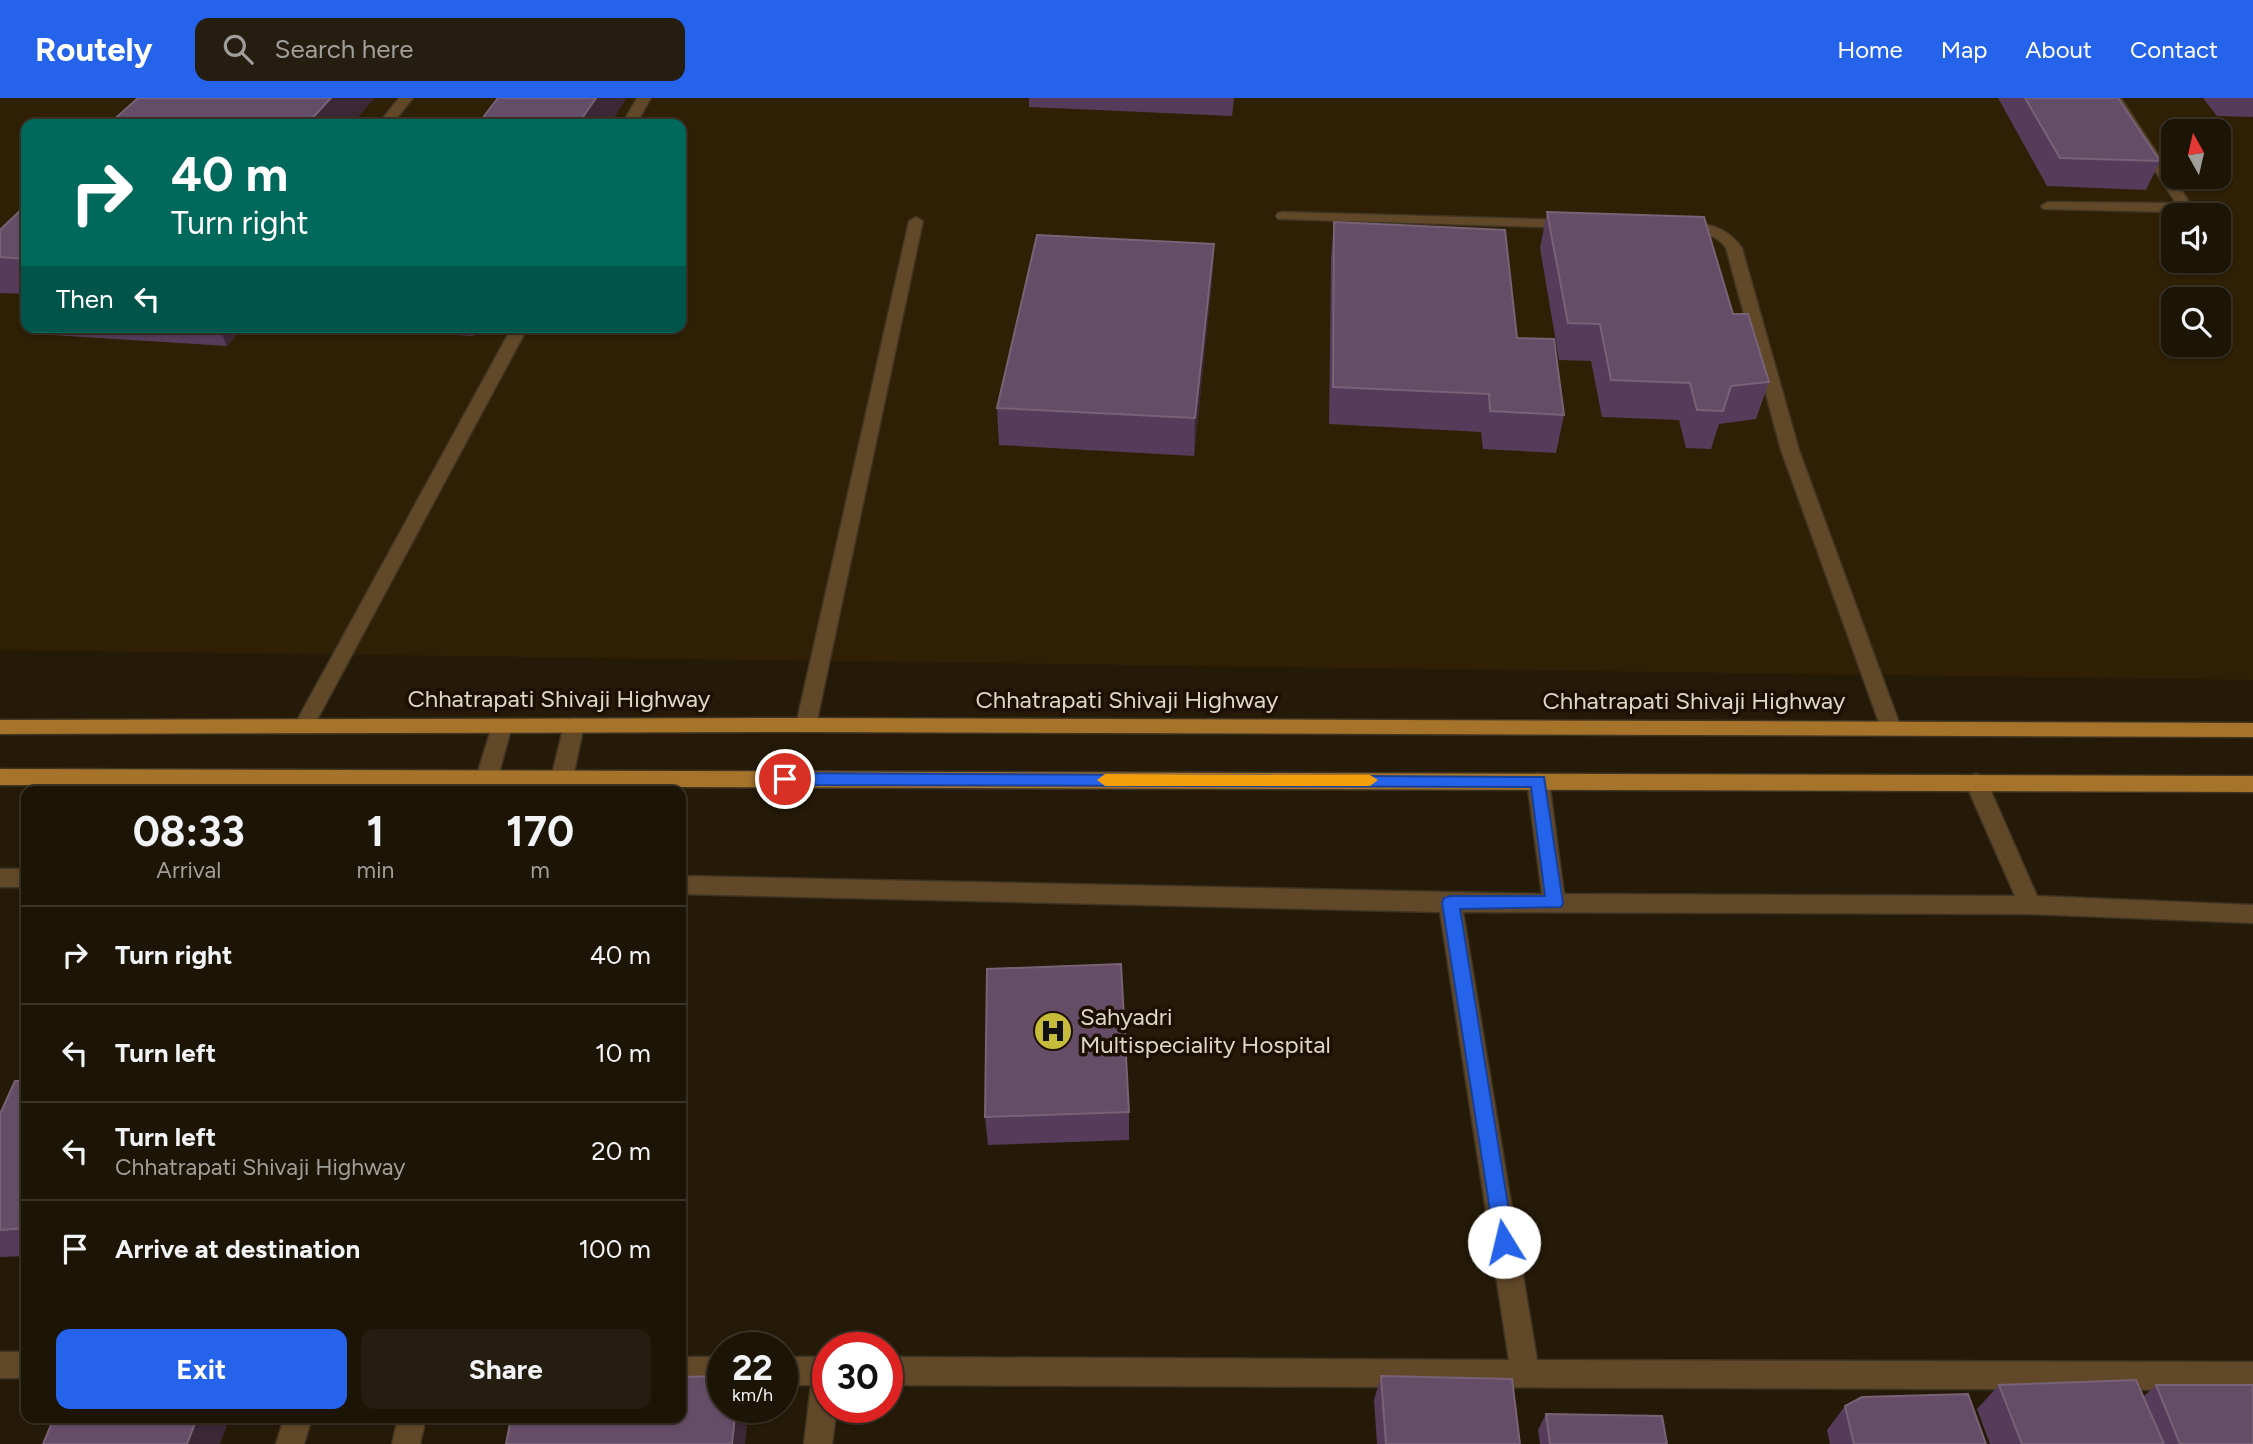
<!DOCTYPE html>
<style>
:root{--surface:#1c1405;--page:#251d0f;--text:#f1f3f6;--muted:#a09e9a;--line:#3a3327;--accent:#2563eb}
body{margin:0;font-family:Figtree,sans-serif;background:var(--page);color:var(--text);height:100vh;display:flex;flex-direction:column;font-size:26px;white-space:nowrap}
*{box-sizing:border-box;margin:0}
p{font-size:23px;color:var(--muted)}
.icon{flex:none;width:38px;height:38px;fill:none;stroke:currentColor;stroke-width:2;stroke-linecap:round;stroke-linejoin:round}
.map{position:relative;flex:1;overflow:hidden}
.drawer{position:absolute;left:21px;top:688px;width:665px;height:637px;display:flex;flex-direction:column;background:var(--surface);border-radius:14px;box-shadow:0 2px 5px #0004,0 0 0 2px var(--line)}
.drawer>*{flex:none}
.banner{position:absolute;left:21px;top:21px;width:665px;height:214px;border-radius:14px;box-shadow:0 2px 5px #0004,0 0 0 2px var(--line);background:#00695c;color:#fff;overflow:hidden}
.needle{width:46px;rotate:352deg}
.fabs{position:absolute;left:2161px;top:21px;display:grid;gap:14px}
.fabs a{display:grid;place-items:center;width:70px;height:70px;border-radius:14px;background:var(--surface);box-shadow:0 2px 5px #0004,0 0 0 2px var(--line);font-size:35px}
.speed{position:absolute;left:707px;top:1234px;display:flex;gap:14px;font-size:35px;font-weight:700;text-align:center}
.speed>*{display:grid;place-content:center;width:91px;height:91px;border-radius:50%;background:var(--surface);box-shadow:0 2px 5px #0004,0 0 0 2px var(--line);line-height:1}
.speed small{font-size:18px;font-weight:400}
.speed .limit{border:10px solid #d22;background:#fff;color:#111}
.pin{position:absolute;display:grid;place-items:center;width:60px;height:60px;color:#fff;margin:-30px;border:4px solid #fff;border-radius:50%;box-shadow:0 2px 7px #0007}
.me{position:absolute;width:77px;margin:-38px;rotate:351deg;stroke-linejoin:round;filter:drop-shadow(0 0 5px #0008)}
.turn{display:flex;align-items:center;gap:24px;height:147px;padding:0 35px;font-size:32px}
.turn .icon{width:91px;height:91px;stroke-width:2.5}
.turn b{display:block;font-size:49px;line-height:60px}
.then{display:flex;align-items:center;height:66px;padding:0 35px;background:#0003;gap:14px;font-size:26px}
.eta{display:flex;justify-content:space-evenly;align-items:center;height:119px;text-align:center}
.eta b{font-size:42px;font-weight:700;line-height:49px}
.primary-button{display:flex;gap:14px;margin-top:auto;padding:14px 35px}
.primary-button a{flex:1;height:80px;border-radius:14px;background:var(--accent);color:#fff;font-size:28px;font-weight:700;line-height:80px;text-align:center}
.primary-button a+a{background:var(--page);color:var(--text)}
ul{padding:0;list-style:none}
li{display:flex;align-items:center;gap:21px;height:98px;padding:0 35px;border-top:2px solid var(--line)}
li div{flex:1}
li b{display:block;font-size:26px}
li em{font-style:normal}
header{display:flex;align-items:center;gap:42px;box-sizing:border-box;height:98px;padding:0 35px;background:var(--accent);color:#fff}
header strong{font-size:33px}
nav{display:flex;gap:38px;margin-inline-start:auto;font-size:24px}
.search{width:490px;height:63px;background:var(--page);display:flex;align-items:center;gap:18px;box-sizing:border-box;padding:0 24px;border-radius:14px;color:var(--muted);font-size:26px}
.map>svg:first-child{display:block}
.built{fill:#2e1f05;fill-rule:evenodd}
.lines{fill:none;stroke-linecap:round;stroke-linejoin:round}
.service-casing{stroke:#3f3422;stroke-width:3}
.minor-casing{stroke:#3f3422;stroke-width:3}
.tertiary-casing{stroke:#3f3422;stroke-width:3}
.primary-casing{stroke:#3f3422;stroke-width:3}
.service{fill:#614829;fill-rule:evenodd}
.minor{fill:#614829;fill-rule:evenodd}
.tertiary{fill:#614829;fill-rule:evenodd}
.primary{fill:#a6732b;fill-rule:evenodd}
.wall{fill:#563c5a}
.shaded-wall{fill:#3c2734}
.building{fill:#654c67;stroke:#786276;stroke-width:2}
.route{fill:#2563eb;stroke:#184099;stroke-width:2}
.slow{fill:#f59e0b}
.labels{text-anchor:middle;stroke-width:7;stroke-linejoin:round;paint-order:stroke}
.street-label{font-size:24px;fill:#dfd7cb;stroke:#1c1101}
.poi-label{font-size:24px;fill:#dfd7cb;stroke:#1c1101;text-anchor:start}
</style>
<header>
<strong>Routely</strong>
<div class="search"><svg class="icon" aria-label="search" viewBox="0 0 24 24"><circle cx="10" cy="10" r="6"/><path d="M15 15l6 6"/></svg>Search here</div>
<nav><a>Home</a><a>Map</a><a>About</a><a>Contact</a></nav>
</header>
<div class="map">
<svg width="2253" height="1346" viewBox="0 0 2253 1346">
<rect width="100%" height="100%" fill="#251a07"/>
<!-- built -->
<path class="built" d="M0,0H2253V582L0,552ZM26,26H681V229H26ZM2174,33H2219V79H2174ZM2174,117H2219V163H2174ZM2174,201H2219V247H2174Z"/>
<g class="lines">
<defs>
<path id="service" d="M399,0H413L392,26H378Z
M637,0H651L636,26H622Z
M2107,0H2121L2188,102L2184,111L2171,114L2043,111L2041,108L2048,104L2173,105L2174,102Z
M1283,114L1571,122L1578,126L1571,130L1278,121L1276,118L1278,115Z
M916,119L923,123L816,627L813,632L806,634L799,632L796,627L909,123Z
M1680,125C1706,125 1726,127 1742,150L1799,352L1901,630L1898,635L1891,637L1884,635L1881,630L1781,352L1726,150C1712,131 1696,137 1675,132L1673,129Z
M512,229H528L311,633L304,635L297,633L294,628Z"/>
<path id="minor" d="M1538,675L1545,677L1549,683L1564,796L2015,798L1965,684L1969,678L1976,676L1983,678L1987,684L2037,798L2253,807V825L2030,816L1463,814L1537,1262L2253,1264V1292L887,1287V1259L1509,1262L1440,814L681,796V778L1542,796L1527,683L1531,677Z
M0,771H26V789H0Z
M0,1254H26V1280H0Z
M681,1259H723V1287L681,1285Z
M782,1259H828V1309H837L832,1346H804L811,1287H782Z"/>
<path id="tertiary" d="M574,620L581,622L584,627L570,693H548L564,627L567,622Z
M502,621L509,623L512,628L494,693H472L492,628L495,623Z
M284,1320H312L304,1346H276Z
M398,1320H426L420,1346H392Z"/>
<path id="primary" d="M806,620L2253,625V639L806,634L0,636V622Z
M0,671L2253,678V694L0,687Z"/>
</defs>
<!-- service casing -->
<use href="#service" class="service-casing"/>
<!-- minor casing -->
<use href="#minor" class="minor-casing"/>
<!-- tertiary casing -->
<use href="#tertiary" class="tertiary-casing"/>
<!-- primary casing -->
<use href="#primary" class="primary-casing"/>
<!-- service -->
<use href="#service" class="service"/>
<!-- minor -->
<use href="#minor" class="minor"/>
<!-- tertiary -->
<use href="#tertiary" class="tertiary"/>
<!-- primary -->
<use href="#primary" class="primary"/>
</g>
<!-- wall -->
<path class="wall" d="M1029,0H1234L1232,18L1029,9Z
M1998,0H2118L2160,63L2146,92L2047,88Z
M2203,0H2253V19L2217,18Z
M26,107V196L0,195V132Z
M1547,114L1733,216L1769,284L1756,321L1719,326L1711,351L1686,350L1679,322L1602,319L1591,263L1559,262L1540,150Z
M1334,124L1517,240L1564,317L1556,355L1483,351L1481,334L1329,326L1331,160Z
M1214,146L1212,182L1194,358L999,347L997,310Z
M48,229H243L227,248L52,237Z
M334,229H479L473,238Z
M26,983V1158L0,1159V1016Z
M1129,1014V1042L988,1047L985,1019Z
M1381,1278L1520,1346H1377L1374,1302Z
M1999,1287L2143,1299L2156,1287L2253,1346H1990L1977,1311Z
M1845,1308L1986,1346H1830L1827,1332Z
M1546,1316L1667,1346H1540L1538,1332Z"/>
<!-- shaded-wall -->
<path class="shaded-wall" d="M331,0H375L352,26H307Z
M596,0H627L610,26H578Z
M1214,146L1212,182L1194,358L1195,320Z
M219,229H243L227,248Z
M470,229H479L473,238Z
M736,1309H749L745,1346H732Z
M197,1320H218L227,1328L220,1346H187Z"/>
<!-- building -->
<path class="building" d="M138,0H331L307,26H109Z
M498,0H596L578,26H478Z
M2025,0H2118L2160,63L2060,60Z
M26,107V161L0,159V132Z
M1547,114L1704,119L1733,216H1748L1769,284L1731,288L1723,313L1697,312L1690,285L1611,282L1600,226L1568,225Z
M1334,124L1505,132L1517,240L1554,241L1564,317L1490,313L1489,296L1333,289Z
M1037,137L1214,146L1195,320L997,310Z
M1121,866L1129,1014L985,1019L987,871Z
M15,983H26V1130L0,1132V1016Z
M723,1278V1309H736L732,1346H506L511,1320H681V1279Z
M1381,1278L1512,1281L1520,1346H1386Z
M2136,1282L2164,1346H2022L1999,1287Z
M2156,1287H2253V1346H2180Z
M1968,1296L1986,1346H1854L1845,1308L1862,1299Z
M1546,1316L1662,1318L1667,1346H1550Z
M54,1320H197L187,1346H43Z"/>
<!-- route -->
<path class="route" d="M785,675L1544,679L1563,805L1561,809L1460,811L1514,1144L1512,1151L1504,1154L1497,1151L1495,1144L1442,805L1444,800L1450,798H1545L1531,689L785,687L777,681Z"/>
<!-- slow -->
<path class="slow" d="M1105,676L1370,677L1378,682L1370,688H1105L1097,682Z"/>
<!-- icons -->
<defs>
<symbol id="hospital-disc" viewBox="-11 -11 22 22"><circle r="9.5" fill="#c7bb3b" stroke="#1c1101"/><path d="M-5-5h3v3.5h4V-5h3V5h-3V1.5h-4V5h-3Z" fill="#111"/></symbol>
</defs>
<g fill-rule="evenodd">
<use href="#hospital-disc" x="1031" y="911" width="44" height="44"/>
</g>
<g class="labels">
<!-- street labels -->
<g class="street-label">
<text x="559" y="609">Chhatrapati Shivaji Highway</text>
<text x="1127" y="610">Chhatrapati Shivaji Highway</text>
<text x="1694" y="611">Chhatrapati Shivaji Highway</text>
</g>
<!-- poi labels -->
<g class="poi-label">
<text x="1080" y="927">Sahyadri<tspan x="1080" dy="28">Multispeciality Hospital</tspan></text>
</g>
</g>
</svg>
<div class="fabs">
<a><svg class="needle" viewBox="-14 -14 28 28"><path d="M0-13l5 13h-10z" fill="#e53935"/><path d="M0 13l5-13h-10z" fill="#a09e9a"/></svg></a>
<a><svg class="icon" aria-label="sound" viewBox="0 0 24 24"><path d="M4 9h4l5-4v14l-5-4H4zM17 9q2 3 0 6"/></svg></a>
<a><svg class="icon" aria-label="search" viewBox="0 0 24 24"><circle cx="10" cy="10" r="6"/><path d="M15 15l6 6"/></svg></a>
</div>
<div class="speed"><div>22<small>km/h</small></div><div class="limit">30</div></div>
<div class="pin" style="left:785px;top:681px;background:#d93025"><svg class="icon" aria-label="arrive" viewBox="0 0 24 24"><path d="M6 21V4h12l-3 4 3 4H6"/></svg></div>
<svg class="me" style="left:1504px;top:1144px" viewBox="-20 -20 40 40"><circle r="19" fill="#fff"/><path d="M0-13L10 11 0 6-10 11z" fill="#2563eb"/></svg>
<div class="banner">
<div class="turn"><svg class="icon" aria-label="right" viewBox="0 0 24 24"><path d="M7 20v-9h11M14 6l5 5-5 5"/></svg><div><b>40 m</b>Turn right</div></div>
<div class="then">Then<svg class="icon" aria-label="left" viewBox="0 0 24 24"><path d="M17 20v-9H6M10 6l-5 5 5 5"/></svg></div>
</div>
<section class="drawer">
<div class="eta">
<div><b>08:33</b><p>Arrival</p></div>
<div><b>1</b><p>min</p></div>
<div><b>170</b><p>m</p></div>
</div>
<ul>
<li><svg class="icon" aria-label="right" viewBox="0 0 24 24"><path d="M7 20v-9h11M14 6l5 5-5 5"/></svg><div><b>Turn right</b></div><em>40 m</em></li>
<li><svg class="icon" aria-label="left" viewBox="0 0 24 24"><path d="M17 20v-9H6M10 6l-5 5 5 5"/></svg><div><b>Turn left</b></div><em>10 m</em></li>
<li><svg class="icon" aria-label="left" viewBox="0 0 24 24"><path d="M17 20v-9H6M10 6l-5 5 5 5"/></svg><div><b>Turn left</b><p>Chhatrapati Shivaji Highway</p></div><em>20 m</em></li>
<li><svg class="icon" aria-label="arrive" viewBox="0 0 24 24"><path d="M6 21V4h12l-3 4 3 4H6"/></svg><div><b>Arrive at destination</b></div><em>100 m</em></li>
</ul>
<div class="primary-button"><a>Exit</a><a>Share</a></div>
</section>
</div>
